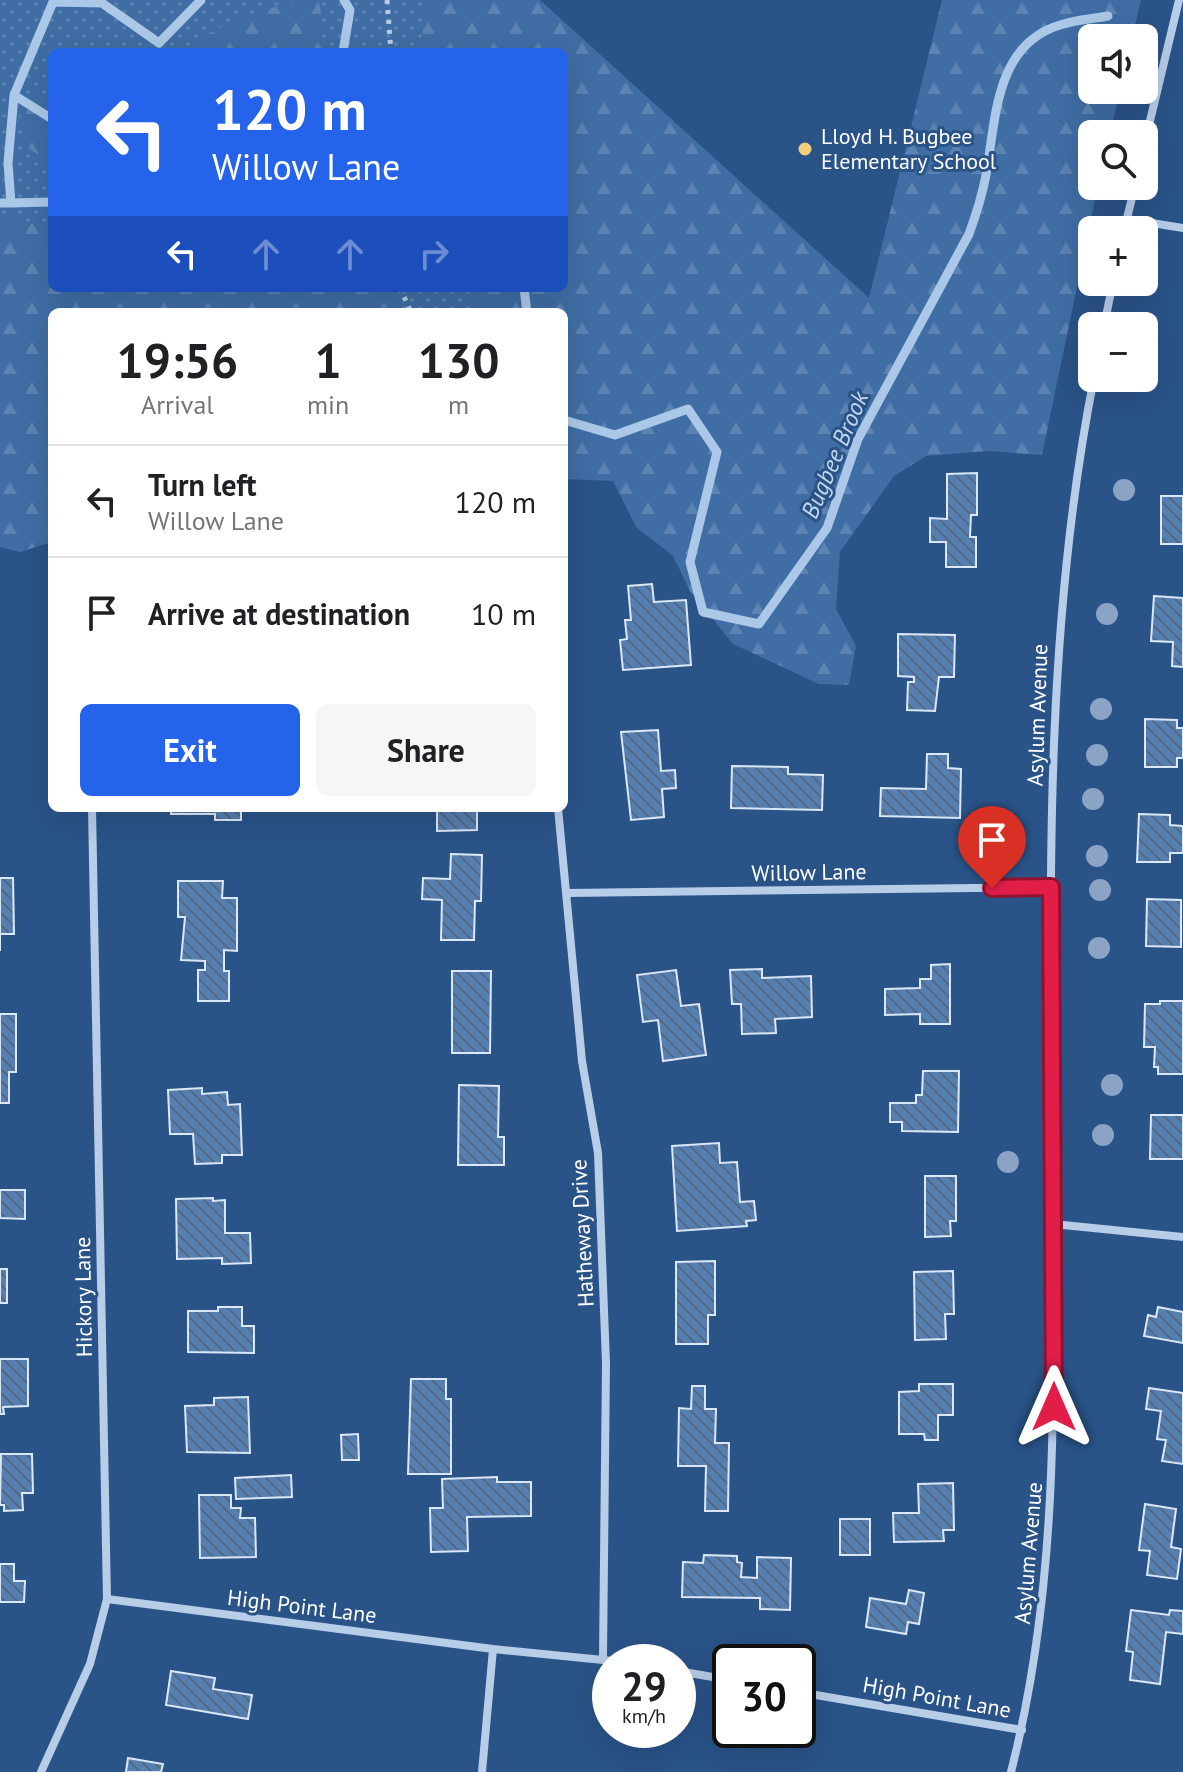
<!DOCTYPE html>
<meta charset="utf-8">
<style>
:root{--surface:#fff;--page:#f6f6f6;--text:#202124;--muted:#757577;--line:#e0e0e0;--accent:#2563eb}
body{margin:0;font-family:"PT Sans",sans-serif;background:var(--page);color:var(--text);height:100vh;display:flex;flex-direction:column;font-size:30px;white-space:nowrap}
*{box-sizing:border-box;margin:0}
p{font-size:26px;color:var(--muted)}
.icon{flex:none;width:44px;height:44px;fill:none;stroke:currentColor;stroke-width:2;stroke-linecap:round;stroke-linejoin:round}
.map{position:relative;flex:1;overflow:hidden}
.side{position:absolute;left:48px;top:308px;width:520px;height:504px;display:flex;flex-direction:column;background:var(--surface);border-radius:12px;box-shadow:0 8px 32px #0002}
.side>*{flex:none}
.guide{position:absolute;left:48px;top:48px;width:520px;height:244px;border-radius:12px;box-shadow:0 8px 32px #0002;background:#2563eb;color:#fff;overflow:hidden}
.fabs{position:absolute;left:1078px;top:24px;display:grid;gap:16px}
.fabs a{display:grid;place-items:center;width:80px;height:80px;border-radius:12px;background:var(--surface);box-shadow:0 8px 32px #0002;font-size:40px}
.speed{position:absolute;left:592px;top:1644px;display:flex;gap:16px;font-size:40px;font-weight:700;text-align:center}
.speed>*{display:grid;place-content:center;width:104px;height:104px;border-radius:50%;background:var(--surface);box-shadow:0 8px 32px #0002;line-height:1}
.speed small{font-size:20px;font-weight:400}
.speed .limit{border:4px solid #111;border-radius:12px;background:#fff;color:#111}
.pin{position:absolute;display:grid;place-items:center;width:68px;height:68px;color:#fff;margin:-82px -34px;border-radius:50% 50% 50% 0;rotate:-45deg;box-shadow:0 0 8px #0007}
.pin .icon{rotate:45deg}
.me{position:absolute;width:88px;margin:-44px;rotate:0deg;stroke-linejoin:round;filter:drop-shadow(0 0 6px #0008)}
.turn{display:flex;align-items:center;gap:28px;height:168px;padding:0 32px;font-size:36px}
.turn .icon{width:104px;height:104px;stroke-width:2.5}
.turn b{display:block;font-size:56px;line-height:68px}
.lanes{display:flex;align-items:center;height:76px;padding:0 32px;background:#0003;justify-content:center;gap:40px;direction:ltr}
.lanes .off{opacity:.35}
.eta{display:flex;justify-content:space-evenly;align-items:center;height:136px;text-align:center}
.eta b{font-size:48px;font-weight:800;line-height:56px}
.button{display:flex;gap:16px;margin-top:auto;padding:16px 32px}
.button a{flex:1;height:92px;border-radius:12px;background:var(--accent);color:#fff;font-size:32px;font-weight:800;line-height:92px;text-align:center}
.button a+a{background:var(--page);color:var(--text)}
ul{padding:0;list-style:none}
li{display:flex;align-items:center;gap:24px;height:112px;padding:0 32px;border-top:2px solid var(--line)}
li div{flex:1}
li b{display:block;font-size:30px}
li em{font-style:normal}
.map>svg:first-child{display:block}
.forest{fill:url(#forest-firs);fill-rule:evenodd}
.park{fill:url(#park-dots)}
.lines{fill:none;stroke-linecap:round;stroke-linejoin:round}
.stream{stroke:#acc8e8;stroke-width:9}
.building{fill:url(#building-back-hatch);stroke:#dae7f7;stroke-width:2}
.path{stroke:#b7cde8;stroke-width:5;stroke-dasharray:4 6;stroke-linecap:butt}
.minor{stroke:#b7cde8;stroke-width:8}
.tree{fill:#8ba4c5}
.route-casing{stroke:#92132f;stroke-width:20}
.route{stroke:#e11d48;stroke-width:14}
.poi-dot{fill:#efce7e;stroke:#2a5388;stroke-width:3}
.labels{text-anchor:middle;stroke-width:6;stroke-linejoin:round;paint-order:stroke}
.poi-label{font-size:22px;fill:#fff;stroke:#2a5388;text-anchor:start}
.street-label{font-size:22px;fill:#fff;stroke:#2a5388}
.water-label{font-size:24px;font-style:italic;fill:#c3d7ef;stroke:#2a5388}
</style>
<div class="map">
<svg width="1183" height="1772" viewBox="0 0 1183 1772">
<defs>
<pattern id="forest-firs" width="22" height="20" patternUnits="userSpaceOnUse" patternTransform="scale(2)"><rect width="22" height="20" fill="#3f6da4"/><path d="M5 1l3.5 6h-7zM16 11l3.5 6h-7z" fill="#5c83b2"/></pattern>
<pattern id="park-dots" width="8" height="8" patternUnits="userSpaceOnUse" patternTransform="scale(2)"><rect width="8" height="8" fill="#3f6da4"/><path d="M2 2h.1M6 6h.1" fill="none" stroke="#5c83b2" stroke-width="1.8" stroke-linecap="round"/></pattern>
<pattern id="building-back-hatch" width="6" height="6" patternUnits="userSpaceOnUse" patternTransform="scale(2)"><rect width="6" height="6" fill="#567fb1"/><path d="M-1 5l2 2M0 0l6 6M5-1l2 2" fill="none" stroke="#526884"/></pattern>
</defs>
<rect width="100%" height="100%" fill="#2a5388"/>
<!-- forest -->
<path class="forest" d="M0,0H540L869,298L942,0H1141L1132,38H1092V90H1120L1110,134H1092V186H1098L1042,455L988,451L926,456L894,476L840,552L836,609L856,646L849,685L819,684L733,644L690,591L673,556L636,527L613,481L564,479V312H52V542L20,552L0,547ZM52,52H564V288H52Z"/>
<!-- park -->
<path class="park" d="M0,0H313C270,5 216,22 184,52H52V109L32,88L20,110L23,145L52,163V230L0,213Z
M320,0H423V52H323Z
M394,288H468L479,312H403Z"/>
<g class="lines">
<!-- stream -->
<path class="stream" d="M343,52L350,10L344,0
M14,95L52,119
M0,203H11L8,163L14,95L53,2L102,3L159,43L201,0
M11,203L52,202
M524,288L527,312
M564,420L615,435L688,409L717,452L690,562L703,612L759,624L827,528L858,439L969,234C976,215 982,196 986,175C996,121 994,45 1060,25C1075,20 1092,19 1108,16"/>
</g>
<!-- building -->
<path class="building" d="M977,473V515H971L970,537H976V567H946V542H930V518L947,519V474Z
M1161,496H1183V544H1161Z
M652,584L654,602L686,600L691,665L623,670L620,640L627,639L625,620H631L628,586Z
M1154,596L1183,598V667L1172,666L1173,642L1151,641Z
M898,634L955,635L954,677H939L935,711L907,710L908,682H914V677L898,676Z
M1145,719L1177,720V728H1183V758H1177V767H1145Z
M658,730L661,771L675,770L676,788L662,789L664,817L631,820L621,732Z
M927,754H948V768L961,769L960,818L880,816L881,788L926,789Z
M732,766L788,767V774L823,775L822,810L731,808Z
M171,808H241V820H215V814H171Z
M437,808H477V830L437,831Z
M1139,814L1170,815V825L1183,826V853H1170V862H1137Z
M451,854L482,855L481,901H475L474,940H441L442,900L422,899L423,878L450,879Z
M0,878H13L14,934H0V951Z
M178,881H223L222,898H237V951L224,950V971H229V1001H198V970H205V961L181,960L185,917H178Z
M1147,899L1181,900V947L1146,946Z
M950,964V1024H920V1014L885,1015V989L920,988V979H931V965Z
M762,969V978L811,976L812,1017L775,1019L776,1033L742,1034L741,1004H732L730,970Z
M676,970L681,1006L699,1004L706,1055L663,1061L658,1020L643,1022L637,975Z
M452,971H491L490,1053H452Z
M1160,1001H1183V1074H1158V1067H1154L1155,1047H1144L1145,1004H1160Z
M0,1014H16V1072H9V1103H0Z
M923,1071H959L958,1132L902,1131V1122H890V1103H916V1095H922Z
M459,1085L499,1086L498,1137H504V1165H458Z
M202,1088V1094L227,1092L228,1105L240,1104L242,1155H222V1163L195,1164L193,1134H170L168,1090Z
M1151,1115H1183V1159H1150Z
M719,1143L720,1163L737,1162L740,1202L754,1201L756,1220L746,1221L747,1226L677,1231L672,1146Z
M925,1176H956V1221H950L951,1236L925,1237Z
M0,1190H25V1219L0,1218Z
M213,1198V1201L225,1200V1233H250L251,1263L222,1264V1258L177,1259L176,1199Z
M715,1261V1315H708V1344H676V1262Z
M0,1269H7V1303H0Z
M953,1271L954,1314H945L946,1339L915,1340L914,1272Z
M218,1307H242V1326H254V1353L188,1352V1311H218Z
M1158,1307L1183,1312V1343L1144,1336L1148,1315L1156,1317Z
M0,1359H28V1406L3,1407L4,1414H0Z
M411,1379H446V1399H451V1474H408Z
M919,1384H953V1415H938V1440H925L924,1434H899V1392L919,1391Z
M692,1386H705V1409H716L715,1443H729L728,1511H705L706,1466H678L679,1408L691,1409Z
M1149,1388L1183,1393V1464L1162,1461L1166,1440L1157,1439L1161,1411L1146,1409Z
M248,1397L250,1453L187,1452L185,1406L214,1405V1398Z
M358,1434L359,1460H342L341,1435Z
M1,1454H32L33,1493H22L23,1510L4,1511V1505H0Z
M291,1475L292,1497L236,1499L235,1478Z
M497,1477V1482H531V1516L467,1517L468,1551L431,1552L430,1508H443L442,1479Z
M953,1483L954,1530H943L944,1541L894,1542L893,1513H919L918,1484Z
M199,1495H231V1508H241L240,1518H255L256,1557L200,1558Z
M1145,1504L1176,1509L1171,1547L1181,1549L1177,1579L1147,1575L1150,1551L1139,1550Z
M840,1519H870V1555H840Z
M704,1555L737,1556V1562L742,1563L741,1577L757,1578V1557L791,1558L790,1610L760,1609V1598L682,1597L683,1562L703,1563Z
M0,1564H14V1581H25L24,1602H0Z
M909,1590L924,1593L919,1624L908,1622L906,1634L866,1627L870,1598L906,1604Z
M1131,1610L1169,1615L1170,1610L1183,1611V1634L1166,1632L1160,1684L1130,1680L1133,1652L1126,1651Z
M171,1671L215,1678L213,1689L252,1695L248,1719L166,1705Z
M128,1758L163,1764L161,1772H126Z"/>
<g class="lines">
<!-- path -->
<path class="path" d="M387,0L391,52
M400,288L411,312"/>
<!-- minor -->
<path class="minor" d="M1144,146L1179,0
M1127,219L1183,228
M1124,230L1135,186
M1104,326L1113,282
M558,808L582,1061L598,1153L606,1363L603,1658
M567,893L1051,887
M1053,1224L1183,1237
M107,1599L493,1649L623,1662
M678,1671L730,1680
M798,1692L1022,1730
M41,1772L90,1664L107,1599L92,808
M482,1772L493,1649
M1011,1772C1057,1592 1054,1417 1053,1234C1052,948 1038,660 1094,378"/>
</g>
<!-- trees -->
<g class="tree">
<circle cx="1124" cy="490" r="11"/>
<circle cx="1107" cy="614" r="11"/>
<circle cx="1101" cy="709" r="11"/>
<circle cx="1097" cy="755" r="11"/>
<circle cx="1093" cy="799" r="11"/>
<circle cx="1097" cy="856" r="11"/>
<circle cx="1100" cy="890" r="11"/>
<circle cx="1099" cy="948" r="11"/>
<circle cx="1112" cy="1085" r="11"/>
<circle cx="1103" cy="1135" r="11"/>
<circle cx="1008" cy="1162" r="11"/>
</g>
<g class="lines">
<defs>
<path id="route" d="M992,888L1051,887L1054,1407"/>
</defs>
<!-- route casing -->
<use href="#route" class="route-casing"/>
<!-- route -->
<use href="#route" class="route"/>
</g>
<!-- markers -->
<circle class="poi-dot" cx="805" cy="149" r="8"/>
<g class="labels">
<!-- poi labels -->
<g class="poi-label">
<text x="821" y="144">Lloyd H. Bugbee<tspan x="821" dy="25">Elementary School</tspan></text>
</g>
<!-- street labels -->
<g class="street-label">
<text transform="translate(1037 715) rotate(-88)" y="8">Asylum Avenue</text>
<text transform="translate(809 872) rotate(-1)" y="8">Willow Lane</text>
<text transform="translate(582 1233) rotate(-93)" y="8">Hatheway Drive</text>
<text transform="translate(83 1297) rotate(-91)" y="8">Hickory Lane</text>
<text transform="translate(1028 1553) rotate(-85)" y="8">Asylum Avenue</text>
<text transform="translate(302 1606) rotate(7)" y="8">High Point Lane</text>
<text transform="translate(937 1697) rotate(10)" y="8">High Point Lane</text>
</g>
<!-- water labels -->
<g class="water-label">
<text transform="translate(835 455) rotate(-67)" y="8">Bugbee Brook</text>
</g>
</g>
</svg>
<div class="fabs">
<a><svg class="icon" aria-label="sound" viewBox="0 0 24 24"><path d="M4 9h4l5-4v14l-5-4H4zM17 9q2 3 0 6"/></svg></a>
<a><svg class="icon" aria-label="search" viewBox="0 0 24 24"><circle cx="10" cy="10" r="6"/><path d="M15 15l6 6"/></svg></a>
<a>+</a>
<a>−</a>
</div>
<div class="speed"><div>29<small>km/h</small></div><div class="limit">30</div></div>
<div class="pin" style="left:992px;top:888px;background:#d93025"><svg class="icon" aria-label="arrive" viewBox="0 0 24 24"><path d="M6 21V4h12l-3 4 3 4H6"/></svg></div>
<svg class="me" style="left:1054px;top:1407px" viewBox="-20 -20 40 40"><path d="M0-17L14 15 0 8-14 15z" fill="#e11d48" stroke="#fff" stroke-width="4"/></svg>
<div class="guide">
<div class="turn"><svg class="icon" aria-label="left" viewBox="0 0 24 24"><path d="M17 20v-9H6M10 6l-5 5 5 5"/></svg><div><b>120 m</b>Willow Lane</div></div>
<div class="lanes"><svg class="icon" aria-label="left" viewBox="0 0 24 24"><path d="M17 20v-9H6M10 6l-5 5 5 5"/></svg><svg class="icon off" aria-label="ahead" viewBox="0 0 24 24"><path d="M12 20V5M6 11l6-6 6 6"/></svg><svg class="icon off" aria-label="ahead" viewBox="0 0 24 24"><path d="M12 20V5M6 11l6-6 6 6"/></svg><svg class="icon off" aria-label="right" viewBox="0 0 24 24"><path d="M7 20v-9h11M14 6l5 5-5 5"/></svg></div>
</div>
<section class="side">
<div class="eta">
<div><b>19:56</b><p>Arrival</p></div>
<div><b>1</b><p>min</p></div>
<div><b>130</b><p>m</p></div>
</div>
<ul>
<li><svg class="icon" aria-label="left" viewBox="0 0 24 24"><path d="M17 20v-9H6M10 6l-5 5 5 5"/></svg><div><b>Turn left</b><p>Willow Lane</p></div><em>120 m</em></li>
<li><svg class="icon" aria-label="arrive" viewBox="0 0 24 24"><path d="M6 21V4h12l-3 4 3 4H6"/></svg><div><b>Arrive at destination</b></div><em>10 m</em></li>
</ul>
<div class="button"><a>Exit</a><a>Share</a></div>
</section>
</div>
